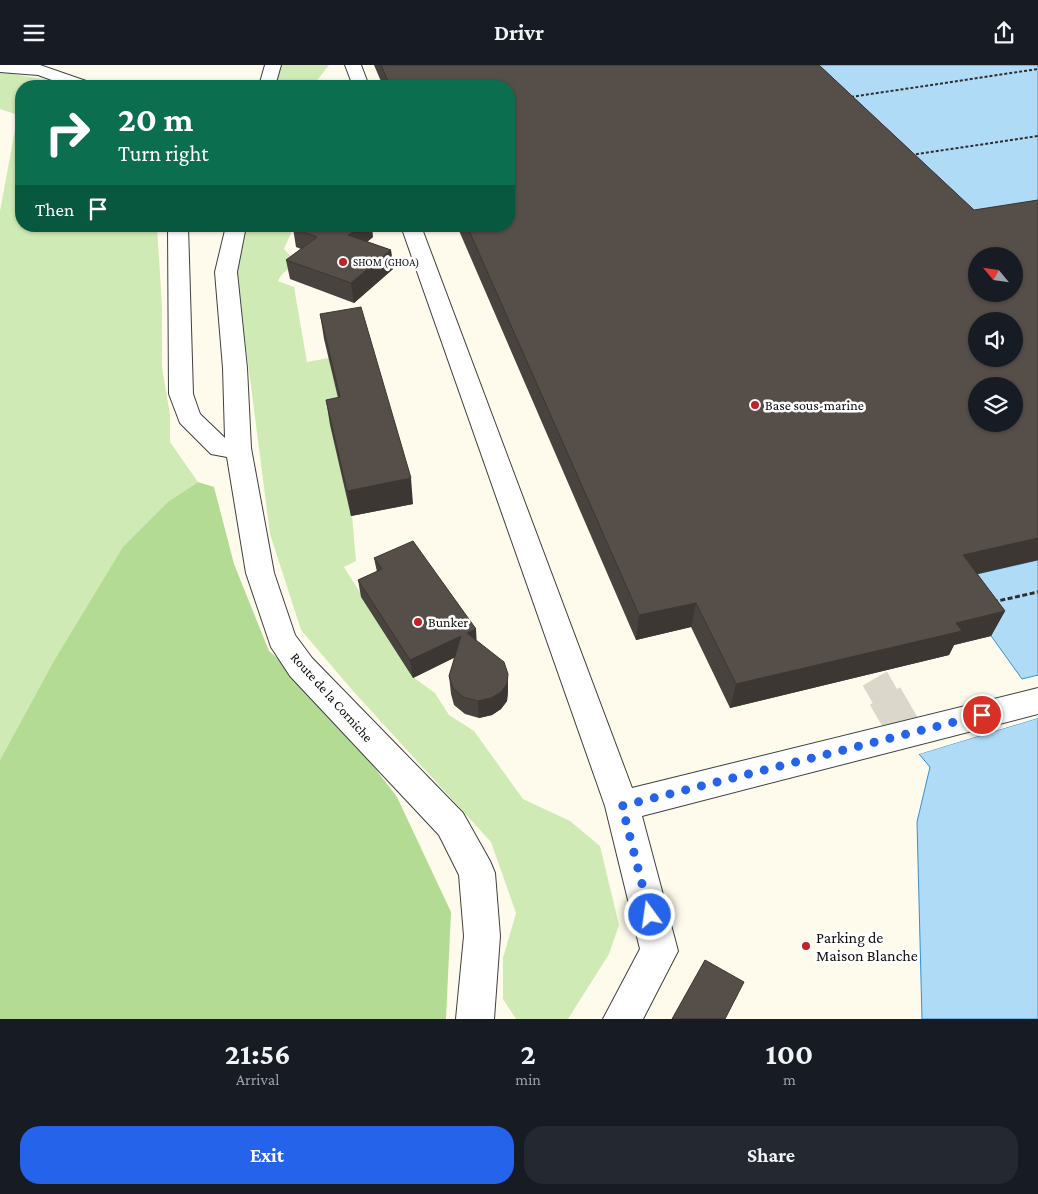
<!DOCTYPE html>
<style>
:root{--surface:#171b24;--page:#242831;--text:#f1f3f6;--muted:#9ea1a6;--accent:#2563eb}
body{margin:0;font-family:"Crimson Pro",serif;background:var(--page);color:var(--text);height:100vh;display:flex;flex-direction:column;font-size:19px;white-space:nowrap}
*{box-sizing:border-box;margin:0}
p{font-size:16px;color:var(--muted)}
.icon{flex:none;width:28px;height:28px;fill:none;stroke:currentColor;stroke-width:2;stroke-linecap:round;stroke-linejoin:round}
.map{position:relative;height:954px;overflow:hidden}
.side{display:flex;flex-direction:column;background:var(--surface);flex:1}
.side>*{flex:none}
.top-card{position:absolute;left:15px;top:15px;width:500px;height:152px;border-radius:20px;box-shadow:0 1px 4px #0004;background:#0b6e4f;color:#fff;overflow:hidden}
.needle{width:32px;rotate:299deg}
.controls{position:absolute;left:968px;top:182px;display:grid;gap:10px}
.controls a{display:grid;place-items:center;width:55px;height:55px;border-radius:50%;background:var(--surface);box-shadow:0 1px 4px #0004;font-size:25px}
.pin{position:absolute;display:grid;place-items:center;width:42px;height:42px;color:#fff;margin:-21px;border:2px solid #fff;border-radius:50%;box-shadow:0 1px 5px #0007}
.me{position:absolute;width:55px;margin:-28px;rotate:346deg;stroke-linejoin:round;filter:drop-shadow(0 0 4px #0008)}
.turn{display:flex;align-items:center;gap:18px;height:105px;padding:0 20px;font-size:22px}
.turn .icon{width:65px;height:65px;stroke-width:2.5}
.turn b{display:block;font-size:35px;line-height:42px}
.then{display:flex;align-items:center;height:48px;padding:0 20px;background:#0003;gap:10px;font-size:19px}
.eta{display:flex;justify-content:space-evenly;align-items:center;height:85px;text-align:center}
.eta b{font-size:30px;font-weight:700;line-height:35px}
.primary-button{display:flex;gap:10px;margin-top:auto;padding:10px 20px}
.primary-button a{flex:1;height:58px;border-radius:20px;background:var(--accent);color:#fff;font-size:20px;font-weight:700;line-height:58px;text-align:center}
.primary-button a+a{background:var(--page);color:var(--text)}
header{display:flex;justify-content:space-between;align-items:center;height:65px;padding:0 20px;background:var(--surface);font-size:22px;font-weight:700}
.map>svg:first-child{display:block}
.green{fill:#d0eab5}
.forest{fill:#b3db94}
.water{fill:#b0dbf7;stroke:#3590cf}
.pier{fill:#fffbec}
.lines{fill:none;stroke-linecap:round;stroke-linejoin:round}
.minor-tunnel-far1{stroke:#dbd7ca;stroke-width:28;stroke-dasharray:28 14;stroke-linecap:butt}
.minor-tunnel{stroke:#dbd7ca;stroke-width:35;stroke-dasharray:35 18;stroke-linecap:butt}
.minor-casing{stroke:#3f3f3f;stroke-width:2}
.path-far1{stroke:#2e2e2e;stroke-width:2;stroke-dasharray:3 2;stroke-linecap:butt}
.path{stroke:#2e2e2e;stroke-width:3;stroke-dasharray:5 2.5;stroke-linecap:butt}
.minor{fill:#fff;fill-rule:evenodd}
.wall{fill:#49433f}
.shaded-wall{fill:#3c3733}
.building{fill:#554e49;stroke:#3c3733;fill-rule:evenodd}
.route{stroke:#2563eb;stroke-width:9;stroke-dasharray:0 16.2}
.poi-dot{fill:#bf2228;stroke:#fff;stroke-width:2}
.labels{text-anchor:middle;stroke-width:5;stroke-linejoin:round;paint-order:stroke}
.far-poi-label{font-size:11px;fill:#0c0c0c;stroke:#fff;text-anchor:start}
.poi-label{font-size:14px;fill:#0c0c0c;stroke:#fff;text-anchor:start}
.street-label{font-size:14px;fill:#0c0c0c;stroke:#fff}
.near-poi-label{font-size:16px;fill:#0c0c0c;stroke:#fff;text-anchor:start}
</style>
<header><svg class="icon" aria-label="menu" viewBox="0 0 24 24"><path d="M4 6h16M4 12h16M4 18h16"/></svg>Drivr<svg class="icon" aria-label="share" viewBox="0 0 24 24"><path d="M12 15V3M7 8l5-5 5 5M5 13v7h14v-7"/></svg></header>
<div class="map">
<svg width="1038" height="954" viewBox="0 0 1038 954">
<rect width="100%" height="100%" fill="#fffbec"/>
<!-- green -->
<path class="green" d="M280,0H329L313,21H272L279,9Z
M0,7L50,15L66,21H21V161H157L162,241V302L170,350V377L198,417L169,436L51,601L0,695V146L17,54L15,49L0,44Z
M242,161H290L291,168L284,184L296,196C291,204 281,207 278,216L294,222L307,297L329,293L344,358L356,496L344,502L413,612L435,628L449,650L474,666L523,734L570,756L600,781L619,860L609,889L568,954H516L503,934V893L516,848L491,777L353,626L301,565L270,469L235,197Z"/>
<!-- forest -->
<path class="forest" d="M198,417L214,422L234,499L269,586L317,628L397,732L451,847L446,954H0V695L51,601L123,482L169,436Z"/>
<!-- water -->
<path class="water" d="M792,0H1038V157L966,169Z
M1038,495V610L1022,614L951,515Z
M1038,653V954H922L917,757L930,702L919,689Z"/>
<!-- pier -->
<path class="pier" d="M1038,650V653L916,690L918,687Z"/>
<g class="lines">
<!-- minor-tunnel-far1 -->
<path class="minor-tunnel-far1" d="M854,577L886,633"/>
<!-- minor-tunnel -->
<path class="minor-tunnel" d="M885,631L907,669"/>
<defs>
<path id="minor" d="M0,0H40L89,17L91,21H68L38,10L0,7Z
M265,0H281L275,21H259Z
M345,0H361L369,21H353Z
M168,161H188L193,329L200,349L225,373L223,303L215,207L226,161H246L237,207L247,303L251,383L274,508L295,570L312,593L463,748L490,796L495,808L500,871L494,954H456L464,871L459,810L439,770L290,611L271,582L246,508L227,392L211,389L180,358L169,329Z
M401,161H421L632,723L1038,623V649L642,751L678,886L643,954H603L640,884L605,741Z"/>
</defs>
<!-- minor casing -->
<use href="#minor" class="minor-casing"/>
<!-- path-far1 -->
<path class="path-far1" d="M851,32L1038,4
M911,90L1038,71"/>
<!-- path -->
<path class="path" d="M993,537L1038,527"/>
<!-- minor -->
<use href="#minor" class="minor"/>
</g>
<!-- wall -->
<path class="wall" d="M374,0H819L974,145L1038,135V495L977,509L1005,546L991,571L954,580L949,590L730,643L691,562L636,575L457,161H509V21H383Z
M293,163L373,172L367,177L391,185L393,204L354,238L290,214L286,195L301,184L296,182Z
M320,249L413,439L351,451L330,360L326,335L338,333L324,274Z
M374,493L476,564V576L508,609V626L507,636L501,644L492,650L479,653L465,649L454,640L451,629L449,611L455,592L413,613L361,532L358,515L377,507Z"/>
<!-- shaded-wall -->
<path class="shaded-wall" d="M360,161H372L373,172L351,189L348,170Z
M391,185L393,204L354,238L351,218Z
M411,413L413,439L351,451L347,426Z
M1038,473V495L951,515L963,490Z
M696,538L691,562L636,575L639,550Z
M1005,546L991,571L954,580L949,590L730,643L736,619L956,558Z
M476,564L477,582L467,568Z
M461,571L462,589L413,613L410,595Z
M508,609V626L507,636L501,644L492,650L479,653L478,636Z"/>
<!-- building -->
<path class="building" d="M381,0H819L974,145L1038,135V473L963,490L1005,546L956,558L962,566L736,619L696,538L639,550L467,161H509V21H390ZM976,191H1014V229H976ZM976,256H1014V294H976ZM976,321H1014V359H976Z
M296,161H360L348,170L391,185L351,218L286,195L317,172L293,163Z
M361,242L411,413L347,426L326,335L340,332L320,249Z
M413,476L476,564L467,568L504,597L508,609L507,619L501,627L491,633L478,636L463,632L453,623L449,611L461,571L410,595L358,515L382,504L374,493Z
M705,895L744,917L725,954H672Z"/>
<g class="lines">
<!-- route -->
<path class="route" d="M650,850L622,741L982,650"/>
</g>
<!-- markers -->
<g class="poi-dot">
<circle cx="343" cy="197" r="5"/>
<circle cx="755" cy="340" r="5"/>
<circle cx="418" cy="557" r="5"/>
<circle cx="806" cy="881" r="5"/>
</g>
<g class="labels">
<!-- far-poi labels -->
<g class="far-poi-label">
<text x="353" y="201">SHOM (GHOA)</text>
</g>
<!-- poi labels -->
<g class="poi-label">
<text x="765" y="345">Base sous-marine</text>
<text x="428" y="562">Bunker</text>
</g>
<!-- street labels -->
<g class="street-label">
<text transform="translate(332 632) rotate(48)" y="5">Route de la Corniche</text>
</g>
<!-- near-poi labels -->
<g class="near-poi-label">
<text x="816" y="878">Parking de<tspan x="816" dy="18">Maison Blanche</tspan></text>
</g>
</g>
</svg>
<div class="controls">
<a><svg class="needle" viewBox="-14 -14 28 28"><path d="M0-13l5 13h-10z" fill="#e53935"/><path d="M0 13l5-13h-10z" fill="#9ea1a6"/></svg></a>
<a><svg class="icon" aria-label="sound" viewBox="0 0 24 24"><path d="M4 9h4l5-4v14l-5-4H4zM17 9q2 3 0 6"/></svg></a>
<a><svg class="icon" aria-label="layers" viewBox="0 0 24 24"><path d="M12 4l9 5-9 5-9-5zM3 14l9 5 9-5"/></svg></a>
</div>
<div class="pin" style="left:982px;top:650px;background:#d93025"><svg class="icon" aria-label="arrive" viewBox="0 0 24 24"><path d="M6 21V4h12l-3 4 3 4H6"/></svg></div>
<svg class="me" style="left:650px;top:850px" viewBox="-20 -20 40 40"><circle r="17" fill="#2563eb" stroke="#fff" stroke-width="3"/><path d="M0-11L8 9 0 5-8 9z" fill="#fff"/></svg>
<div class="top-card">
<div class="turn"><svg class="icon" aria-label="right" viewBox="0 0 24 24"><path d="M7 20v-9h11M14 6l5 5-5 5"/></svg><div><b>20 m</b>Turn right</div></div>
<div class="then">Then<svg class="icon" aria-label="arrive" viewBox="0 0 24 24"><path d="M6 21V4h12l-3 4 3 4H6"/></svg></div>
</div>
</div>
<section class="side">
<div class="eta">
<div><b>21:56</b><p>Arrival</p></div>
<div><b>2</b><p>min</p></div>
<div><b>100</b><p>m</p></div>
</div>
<div class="primary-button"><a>Exit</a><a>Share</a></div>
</section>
